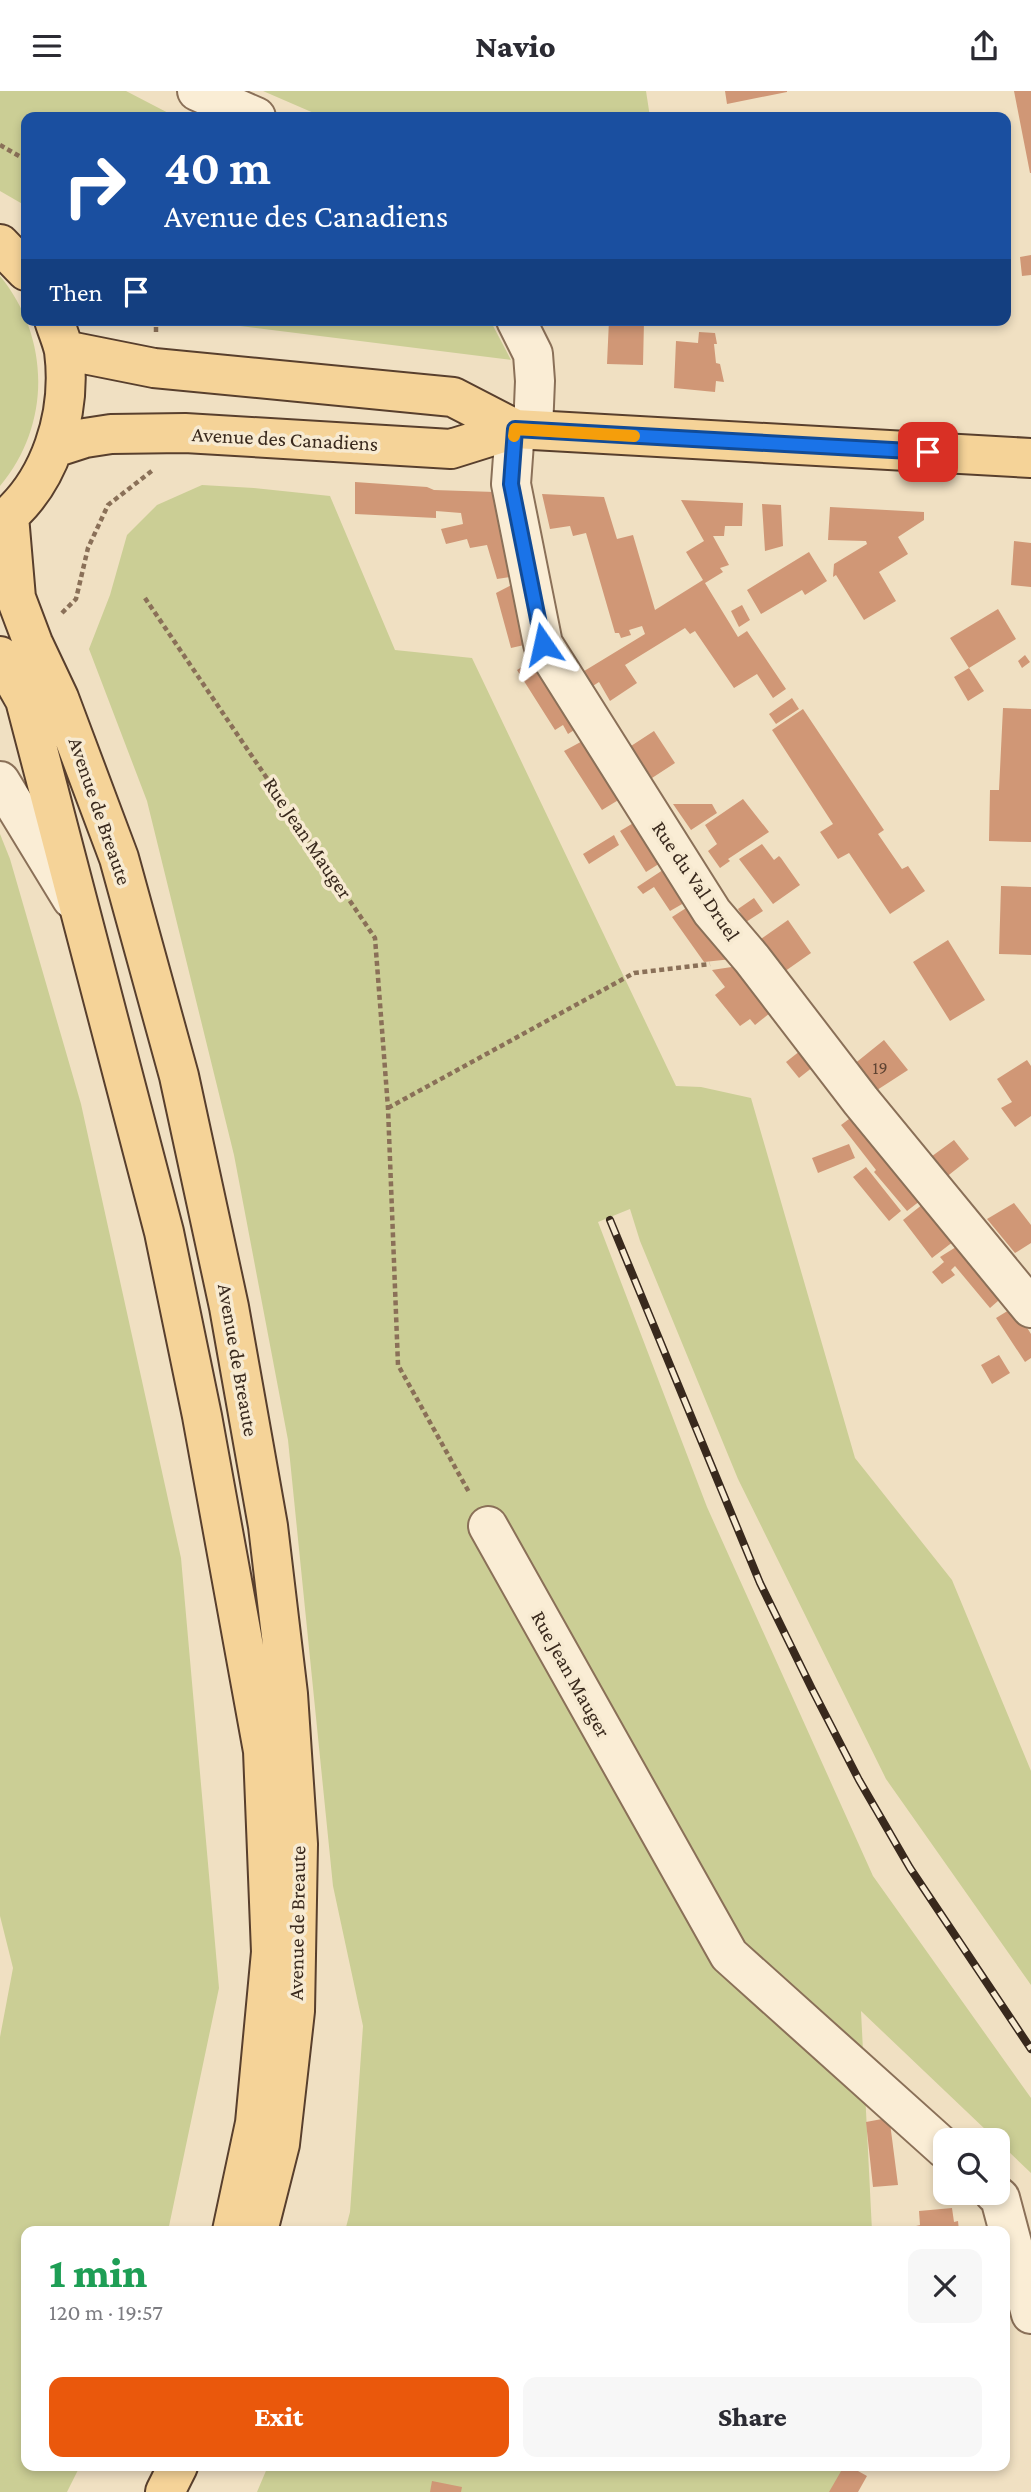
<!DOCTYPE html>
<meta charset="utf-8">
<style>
:root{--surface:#fff;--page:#f7f7f7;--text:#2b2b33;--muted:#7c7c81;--accent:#ea580c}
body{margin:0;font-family:"Crimson Pro",serif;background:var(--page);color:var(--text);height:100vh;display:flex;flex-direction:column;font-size:26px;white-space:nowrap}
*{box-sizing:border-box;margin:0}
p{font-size:23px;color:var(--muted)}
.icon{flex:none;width:38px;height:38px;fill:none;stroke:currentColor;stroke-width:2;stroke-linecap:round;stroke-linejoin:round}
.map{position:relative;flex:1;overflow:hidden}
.panel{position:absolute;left:21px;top:2135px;width:989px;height:245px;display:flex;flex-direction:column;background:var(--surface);border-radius:14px;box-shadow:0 4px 10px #0003}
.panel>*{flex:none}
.guide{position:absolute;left:21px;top:21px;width:990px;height:214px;border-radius:14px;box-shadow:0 4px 10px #0003;background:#1a4fa0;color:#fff;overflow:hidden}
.buttons{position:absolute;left:933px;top:2037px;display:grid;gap:14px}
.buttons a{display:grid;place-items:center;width:77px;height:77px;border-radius:14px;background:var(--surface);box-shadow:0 4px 10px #0003;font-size:35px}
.pin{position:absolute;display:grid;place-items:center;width:60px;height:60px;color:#fff;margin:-30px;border-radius:14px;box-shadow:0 4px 10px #0006}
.me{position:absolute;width:77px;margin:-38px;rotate:349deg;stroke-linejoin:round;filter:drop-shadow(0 0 5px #0008)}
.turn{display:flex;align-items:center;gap:24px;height:147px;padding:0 28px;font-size:32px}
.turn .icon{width:91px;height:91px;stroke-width:2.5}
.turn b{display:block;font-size:49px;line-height:60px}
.then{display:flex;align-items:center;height:66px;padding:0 28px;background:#0003;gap:14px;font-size:26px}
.round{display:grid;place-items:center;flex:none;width:74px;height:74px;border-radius:14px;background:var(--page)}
.headline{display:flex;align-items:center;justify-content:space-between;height:119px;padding:0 28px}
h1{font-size:42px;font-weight:800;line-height:52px;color:#1e9e55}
.cta{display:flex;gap:14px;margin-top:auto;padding:14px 28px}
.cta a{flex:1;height:80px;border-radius:14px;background:var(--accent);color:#fff;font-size:28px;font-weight:800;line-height:80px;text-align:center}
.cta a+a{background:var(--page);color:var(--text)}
header{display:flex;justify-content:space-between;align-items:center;height:91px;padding:0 28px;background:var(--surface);font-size:32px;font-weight:800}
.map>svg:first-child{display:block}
.green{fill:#cbce95}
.building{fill:#d09776}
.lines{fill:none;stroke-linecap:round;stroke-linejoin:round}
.minor-casing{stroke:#8a7058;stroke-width:42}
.major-casing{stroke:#583f2d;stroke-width:42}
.path{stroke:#8a7058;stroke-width:4.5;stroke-dasharray:5 3.5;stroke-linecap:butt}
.minor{stroke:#faedd5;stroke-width:38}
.major{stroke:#f5d398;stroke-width:38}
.rail-casing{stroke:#39291d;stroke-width:8}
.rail{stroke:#f7ead1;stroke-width:5;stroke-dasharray:16;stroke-linecap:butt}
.route-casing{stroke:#114b97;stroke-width:18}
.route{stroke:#1a73e8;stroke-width:12}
.slow{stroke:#f59e0b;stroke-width:12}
.labels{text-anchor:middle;stroke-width:7;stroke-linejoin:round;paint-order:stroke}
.number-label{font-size:18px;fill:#5f4433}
.street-label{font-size:21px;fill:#39291d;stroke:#f7ead1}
</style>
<header><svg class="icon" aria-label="menu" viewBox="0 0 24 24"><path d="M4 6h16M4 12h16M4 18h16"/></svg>Navio<svg class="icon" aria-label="share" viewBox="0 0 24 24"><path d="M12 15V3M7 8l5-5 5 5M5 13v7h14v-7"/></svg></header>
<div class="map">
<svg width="1031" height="2401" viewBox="0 0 1031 2401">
<rect width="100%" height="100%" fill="#f0e0c2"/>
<!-- green -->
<path class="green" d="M0,0H126L176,26H26V115L0,100Z
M263,0H646L650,26H323Z
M0,185C50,246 52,333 0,395Z
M192,229H490L511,269Z
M202,394L254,397L330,405L395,559L472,567L676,995L701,996L751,1007L855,1367L952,1489L1031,1680V1894L886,1688L738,1388L640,1150L630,1118L598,1131L707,1416L873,1785L1031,2007V2082L861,1920L872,2140H345L350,2121L363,1935L333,1795L288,1349L234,1064L147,710L89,558L110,504L127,444L157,414Z
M0,743L10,768L81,1013L181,1467L219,1897L168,2140H26V2375H80L67,2401H0V1946L13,1877L0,1825Z
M268,2375H844L837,2401H257Z"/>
<!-- building -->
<path class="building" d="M725,0H787V1L727,13Z
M1014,0H1031V82H1030Z
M1031,164V184L1022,185L1020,166Z
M609,229L644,230L643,274L607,273Z
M699,241L715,242L717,253H714L716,272L720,273L724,291L716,290L715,301L674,297L676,250L698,252Z
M355,391L427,396L434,399L495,401L516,485L497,488L487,454L470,457L467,448L446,453L441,438L463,433L461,422L436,420V427L355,423Z
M542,403L604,406L617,448L633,444L655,519L703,489L686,461L704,450L681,409L743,412L742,435H725L724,445H713L729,474L720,477L723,481L705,492L738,546L747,540L786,598L773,607L757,583L734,597L695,540L690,543L685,537L625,574L637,592L610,610L599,591L585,600L576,585L645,543L642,535L629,539L631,544L621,547L619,542H615L586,442L573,445L570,435L550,438Z
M762,413L781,414L783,455L765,460Z
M830,416L924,421V429L898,446L908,463L879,481L896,510L864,529L836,484L833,486L834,473L867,453L866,450L828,449Z
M1014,450L1031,452V496L1011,494Z
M809,461L827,490L805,504L802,499L761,523L747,499Z
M517,491L533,552L511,557L496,502Z
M742,514L750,529L739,536L731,520Z
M998,518L1016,548L969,577L950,547Z
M1025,564L1030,571L1022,577L1018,570Z
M537,567L582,634L568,643L563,634L555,639L517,579Z
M969,577L984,600L968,610L954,586Z
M792,607L799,618L776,633L769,623Z
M1003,617L1031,618V751L989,750L990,699H999Z
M803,618L884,739L878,743L902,778L908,775L925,800L890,823L849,762L838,768L820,741L833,733L772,639Z
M654,640L675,672L652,687L631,655Z
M588,647L625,705L602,719L564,660Z
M743,708L769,741L728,768L730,770L720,777L708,760L717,753L705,734Z
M673,713H712L717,722L691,739Z
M640,728L665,769L646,781L620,740Z
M614,744L619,754L589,773L583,763Z
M762,753L774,769L779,765L781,767L800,794L773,813L739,768Z
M669,775L691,808L670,820L654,796L643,803L637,796Z
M1001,795L1031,796V864L999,863Z
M754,807L763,820L746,831L738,818Z
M694,812L732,868L704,871L672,826Z
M788,829L811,862L781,883L758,850Z
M948,849L985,909L950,930L913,871Z
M738,875L775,918L755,934L750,928L740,935L715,904L725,896L712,879Z
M884,949L908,979L874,1001L853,974Z
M805,956L818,972L799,987L786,971Z
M1027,969L1031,975V1025L1015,1036L1001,1017L1012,1011L997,988Z
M853,1025L925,1106L907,1120L874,1081L876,1079L841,1034Z
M954,1049L969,1068L940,1091L924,1071Z
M849,1053L855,1067L818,1082L812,1067Z
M866,1076L901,1120L889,1130L853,1086Z
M928,1109L958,1147L932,1167L903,1129Z
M1014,1112L1031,1134V1152L1015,1162L987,1128Z
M964,1151L1007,1202L990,1217L955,1175L951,1179L955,1184L942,1193L932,1181L944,1171L940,1166Z
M1014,1216L1031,1243V1267L1025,1271L996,1227Z
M999,1264L1010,1282L992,1293L981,1274Z
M882,2028L890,2032L898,2094L873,2096L866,2031Z
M952,2117L954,2131L958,2130L959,2140H917L916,2135L920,2134L919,2120Z
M844,2375H849L867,2385L858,2401H829Z
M432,2390L462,2396L461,2401H430Z"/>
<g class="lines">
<defs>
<path id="minor" d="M197,0L256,26
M516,229L533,263L535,290L533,339
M515,338L511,393L543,553L712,821L752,868L861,1010L1031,1217
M0,690L72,808
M488,1435L729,1864L945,2058
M994,2102L1000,2107L1031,2223"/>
<path id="major" d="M0,153L26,180
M64,259L154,277L453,306L515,338L1031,367
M54,357L85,347L111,343L185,342L451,358L515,338
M9,425L16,507L33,552L59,607L119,767L179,985L229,1216L268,1435L288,1603L298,1753L295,1920L280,2053L258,2140
M0,432C51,393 72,322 64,260C62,250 57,239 54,229
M0,565L25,609L164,1141L202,1325L263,1660L271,1861L255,2032L232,2140
M165,2401L178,2375"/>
</defs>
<!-- minor casing -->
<use href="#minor" class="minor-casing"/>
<!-- major casing -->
<use href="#major" class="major-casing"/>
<!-- path -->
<path class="path" d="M0,54L26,69
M156,241V229
M145,507L375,847L388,1017L398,1274L470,1403
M62,522L76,508L88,457L108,414L153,379
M388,1017L634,882L710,873"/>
<!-- minor -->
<use href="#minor" class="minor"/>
<!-- major -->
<use href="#major" class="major"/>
<defs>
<path id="rail" d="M610,1129L760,1492L812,1598L859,1689L910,1777L1031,1958"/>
</defs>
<!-- rail casing -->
<use href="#rail" class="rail-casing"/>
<!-- rail -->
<use href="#rail" class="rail"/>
</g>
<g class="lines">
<defs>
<path id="route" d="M543,553L511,393L515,338L928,361"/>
</defs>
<!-- route casing -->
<use href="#route" class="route-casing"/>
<!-- route -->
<use href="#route" class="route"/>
<!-- slow -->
<path class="slow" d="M514,345L515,338L634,345"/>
</g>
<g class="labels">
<!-- number labels -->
<g class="number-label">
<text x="880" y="983">19</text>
</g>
<!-- street labels -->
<g class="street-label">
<text transform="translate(285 348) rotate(3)" y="7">Avenue des Canadiens</text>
<text transform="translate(100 720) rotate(71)" y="7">Avenue de Breaute</text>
<text transform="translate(308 747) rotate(56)" y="7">Rue Jean Mauger</text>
<text transform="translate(696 790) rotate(56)" y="7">Rue du Val Druel</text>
<text transform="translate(238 1269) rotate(80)" y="7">Avenue de Breaute</text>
<text transform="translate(571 1583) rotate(61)" y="7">Rue Jean Mauger</text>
<text transform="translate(297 1832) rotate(-89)" y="7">Avenue de Breaute</text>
</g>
</g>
</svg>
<div class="buttons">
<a><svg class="icon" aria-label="search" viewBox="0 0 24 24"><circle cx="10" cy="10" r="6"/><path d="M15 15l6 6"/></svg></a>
</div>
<div class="pin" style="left:928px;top:361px;background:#d93025"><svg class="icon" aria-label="arrive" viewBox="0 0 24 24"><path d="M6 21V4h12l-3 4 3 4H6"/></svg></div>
<svg class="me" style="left:543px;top:553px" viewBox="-20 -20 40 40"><path d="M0-17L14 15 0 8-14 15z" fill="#1a73e8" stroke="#fff" stroke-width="4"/></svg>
<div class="guide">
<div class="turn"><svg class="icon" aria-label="right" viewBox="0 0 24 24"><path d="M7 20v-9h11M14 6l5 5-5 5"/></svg><div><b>40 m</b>Avenue des Canadiens</div></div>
<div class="then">Then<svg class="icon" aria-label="arrive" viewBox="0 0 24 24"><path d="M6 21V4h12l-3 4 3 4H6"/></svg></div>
</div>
<section class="panel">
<div class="headline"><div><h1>1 min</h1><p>120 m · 19:57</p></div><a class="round"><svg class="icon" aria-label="close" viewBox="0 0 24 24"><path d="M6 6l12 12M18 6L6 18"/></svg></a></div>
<div class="cta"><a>Exit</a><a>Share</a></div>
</section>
</div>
